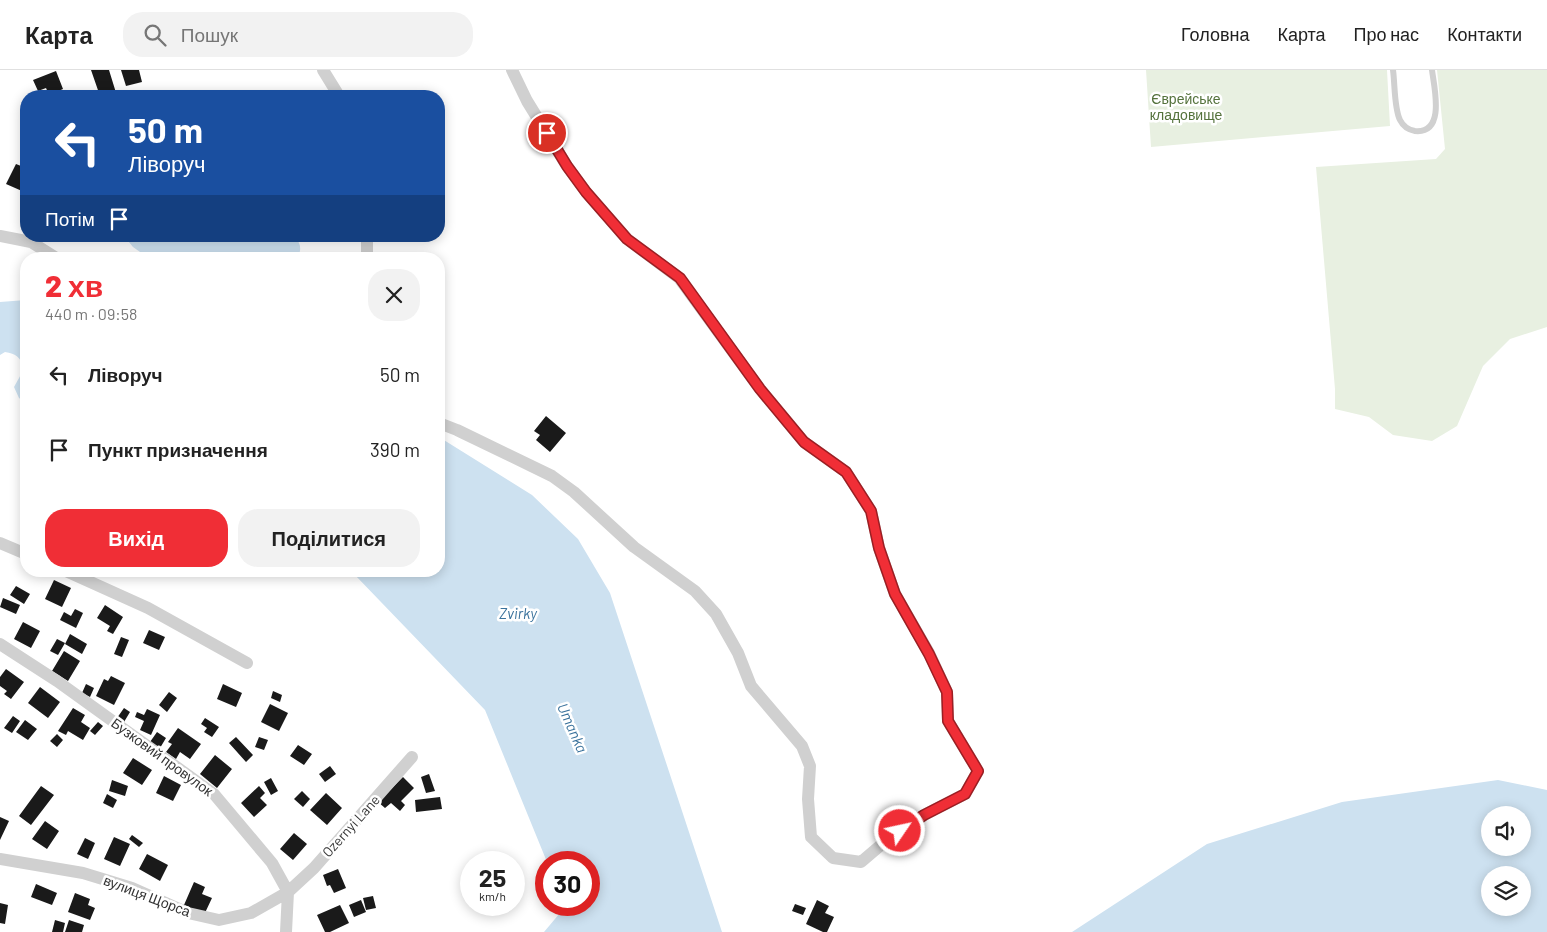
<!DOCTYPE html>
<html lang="uk">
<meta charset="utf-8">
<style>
:root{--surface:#fff;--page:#f2f2f2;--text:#222;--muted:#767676;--line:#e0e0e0;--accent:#f02e36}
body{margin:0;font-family:Barlow,sans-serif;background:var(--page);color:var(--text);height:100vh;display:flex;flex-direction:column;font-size:19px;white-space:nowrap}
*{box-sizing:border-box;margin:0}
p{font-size:16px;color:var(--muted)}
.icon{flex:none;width:28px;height:28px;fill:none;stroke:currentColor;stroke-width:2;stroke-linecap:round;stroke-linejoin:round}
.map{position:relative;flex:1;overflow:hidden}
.side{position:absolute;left:20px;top:182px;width:425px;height:325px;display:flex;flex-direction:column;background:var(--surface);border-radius:20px;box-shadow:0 2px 12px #0003}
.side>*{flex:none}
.top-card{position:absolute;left:20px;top:20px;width:425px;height:152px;border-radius:20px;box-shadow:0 2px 12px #0003;background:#1a4fa0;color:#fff;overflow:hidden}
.fabs{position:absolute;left:1481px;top:736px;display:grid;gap:10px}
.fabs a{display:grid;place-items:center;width:50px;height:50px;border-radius:50%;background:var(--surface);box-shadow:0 2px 12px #0003;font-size:25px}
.speed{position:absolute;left:460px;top:781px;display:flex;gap:10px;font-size:25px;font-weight:700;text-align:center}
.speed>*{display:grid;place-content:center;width:65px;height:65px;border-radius:50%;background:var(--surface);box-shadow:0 2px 12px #0003;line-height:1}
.speed small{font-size:12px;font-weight:400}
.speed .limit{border:8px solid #d22;background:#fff;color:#111}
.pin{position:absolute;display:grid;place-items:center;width:42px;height:42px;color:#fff;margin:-21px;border:2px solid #fff;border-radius:50%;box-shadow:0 1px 5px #0007}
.me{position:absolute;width:55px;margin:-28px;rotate:56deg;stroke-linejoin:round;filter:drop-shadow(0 0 4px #0008)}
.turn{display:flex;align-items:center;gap:18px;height:105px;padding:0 25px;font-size:22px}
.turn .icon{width:65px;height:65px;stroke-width:2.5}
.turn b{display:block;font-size:35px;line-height:42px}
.then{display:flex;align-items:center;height:48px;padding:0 25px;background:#0003;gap:10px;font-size:19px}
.round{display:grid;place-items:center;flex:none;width:52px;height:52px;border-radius:20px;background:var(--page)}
.headline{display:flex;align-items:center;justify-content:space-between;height:85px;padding:0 25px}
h1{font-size:30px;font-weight:800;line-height:38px;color:var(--accent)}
.cta{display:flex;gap:10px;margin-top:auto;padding:10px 25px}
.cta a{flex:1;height:58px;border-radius:20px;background:var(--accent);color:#fff;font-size:20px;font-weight:800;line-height:58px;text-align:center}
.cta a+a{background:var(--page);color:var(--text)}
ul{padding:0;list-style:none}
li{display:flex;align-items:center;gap:15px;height:75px;padding:0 25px}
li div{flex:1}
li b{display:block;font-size:19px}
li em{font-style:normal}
header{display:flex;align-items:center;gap:30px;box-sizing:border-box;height:70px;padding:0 25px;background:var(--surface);border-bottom:1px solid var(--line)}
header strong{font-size:24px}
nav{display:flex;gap:28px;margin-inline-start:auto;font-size:18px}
.search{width:350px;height:45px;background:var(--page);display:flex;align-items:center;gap:12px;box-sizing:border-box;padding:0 18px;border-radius:20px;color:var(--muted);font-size:19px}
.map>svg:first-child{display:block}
.green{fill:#e8f0e1}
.water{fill:#cde1f0;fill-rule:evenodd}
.building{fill:#1a1a1a}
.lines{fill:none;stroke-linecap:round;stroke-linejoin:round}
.service{stroke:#d0d0d0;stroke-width:6}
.minor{stroke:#d0d0d0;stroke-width:12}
.route-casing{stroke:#9c1e23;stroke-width:12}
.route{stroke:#f02e36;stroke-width:9}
.labels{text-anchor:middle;stroke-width:5;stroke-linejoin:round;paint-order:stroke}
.park-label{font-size:14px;fill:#54723c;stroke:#fff}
.street-label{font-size:14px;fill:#333;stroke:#fff}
.water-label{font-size:15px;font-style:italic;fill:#3a729c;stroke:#fff}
</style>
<header>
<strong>Карта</strong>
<div class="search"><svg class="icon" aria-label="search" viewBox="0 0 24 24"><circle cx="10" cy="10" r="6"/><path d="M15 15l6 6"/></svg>Пошук</div>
<nav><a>Головна</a><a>Карта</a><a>Про нас</a><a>Контакти</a></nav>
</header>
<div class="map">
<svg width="1547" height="862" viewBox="0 0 1547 862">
<rect width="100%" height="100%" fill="#fff"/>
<!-- green -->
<path class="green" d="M1146,0H1387L1390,56L1151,77Z
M1437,0H1547V257L1510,269L1483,296L1457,356L1432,371L1393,365L1369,347L1335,339V319L1316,97L1436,89L1445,79Z"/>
<!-- water -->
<path class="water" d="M124,166H295C301,175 302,179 297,189H150L133,177Z
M26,230V333L19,328L14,317L24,299C21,287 16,284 5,282L0,285V232Z
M439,367L532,425L578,469L610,523L722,862H544L565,837L564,835H589V792H547L485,640L354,504L347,501H439Z
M1498,710L1547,720V862H1072L1207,774L1342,732ZM1490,745H1522V778H1490ZM1490,805H1522V838H1490Z"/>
<!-- building -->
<path class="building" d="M91,0H109L117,26H100Z
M121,0H139L142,12L126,16Z
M56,1L63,19L49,25L46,18L38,21L33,10Z
M16,94L26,98V116L22,121L6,114Z
M546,346L566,363L550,382L536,370L540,365L534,361Z
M54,510L71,518L62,537L45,529Z
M16,516L30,524L24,534L10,525Z
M3,528L20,535L16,544L0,537Z
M105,535L123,547L113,564L107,561L110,556L97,548Z
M75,539L83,543L76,558L60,550L64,542L71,546Z
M23,552L40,561L31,578L14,569Z
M149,560L165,567L159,580L143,573Z
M70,564L87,574L82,584L65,574Z
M121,567L129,570L122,587L114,584Z
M57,569L65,573L58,585L50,581Z
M64,581L80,591L68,611L52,601Z
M6,599L24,612L11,629L4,624L7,621L0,616V607Z
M111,606L125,613L114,635L96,626L104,609L108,611Z
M86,614L94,618L90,627L82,623Z
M223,614L242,623L236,637L217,629Z
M40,617L60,632L48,648L28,633Z
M273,621L282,625L280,632L271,628Z
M169,622L177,628L167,642L159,635Z
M270,634L288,643L279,661L261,652Z
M73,638L85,645L81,652L90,658L83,670L68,661L66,665L58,661Z
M124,638L130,642L124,652L117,648Z
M147,639L160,645L151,665L140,660L144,651L135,647L137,642L144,645Z
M13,646L20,651L12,663L4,658Z
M205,648L219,657L212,667L204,662L207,658L201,654Z
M25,650L37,659L28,670L16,662Z
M98,652L103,656L95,665L90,661Z
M178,658L201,674L190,689L180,682L176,689L166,682L172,674L168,672Z
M157,662L166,668L160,678L150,672Z
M57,664L63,670L57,677L50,671Z
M236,667L253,685L246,692L229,673Z
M259,667L268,670L264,680L255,677Z
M298,675L312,684L304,695L290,686Z
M215,685L232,699L217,718L200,704Z
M133,688L152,700L142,715L123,703Z
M330,696L336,704L325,712L319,704Z
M429,704L435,721L426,723L421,707Z
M164,706L181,715L173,731L156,723Z
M403,707L414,718L401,731L405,735L400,741L391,733L385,738L378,732Z
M271,708L278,721L271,725L264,712Z
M112,710L128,716L125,726L109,721Z
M41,716L54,725L31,755L19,746Z
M259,716L265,723L260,728L267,735L254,747L241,733Z
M302,721L310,729L303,737L294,729Z
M326,723L342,738L327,755L310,740Z
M107,724L117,730L113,738L103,733Z
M440,727L442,739L416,742L415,730Z
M0,747L9,751L0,770Z
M45,751L59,761L47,779L32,769Z
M294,763L307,774L293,790L280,779Z
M132,765L143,773L139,777L129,769Z
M114,767L130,774L120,796L104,789Z
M85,768L95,773L88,789L77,784Z
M147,784L168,795L160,811L139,799Z
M338,799L346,818L334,823L330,815L327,816L323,805Z
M194,812L205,817L202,824L212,828L204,845L184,835Z
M36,814L57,823L52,835L31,827Z
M75,823L90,829L88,835L95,838L90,850L68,842Z
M373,826L376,838L366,840L363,828Z
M361,830L366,842L354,847L349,835Z
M817,830L829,836L825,843L834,847L827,862H823L806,854Z
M0,833L8,835L5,854L0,853Z
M795,834L806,838L803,845L792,841Z
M340,835L349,853L330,862H325L317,845Z
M55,850L65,853L63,862H52Z
M69,850L84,855L82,862H65Z"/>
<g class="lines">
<!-- service -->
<path class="service" d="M1393,0C1395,14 1394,38 1400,50C1403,56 1409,60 1415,61C1446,64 1434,17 1432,0"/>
<!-- minor -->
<path class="minor" d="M323,0L339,26
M0,166L31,172L58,189
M367,189V166
M439,353L457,360L552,406L574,422L634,477L695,521L716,544L738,583L751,616L802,676L810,696L808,729L811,767L833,788L861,792L888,769L924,745L965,724L978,701L948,651L947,622L929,583L895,524L879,478L871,441L846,402L804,372L760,319L679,208L627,169L586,122L567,96L527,31L512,0
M0,473L26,484
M66,501L148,538L247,593
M0,574L57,611L214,724L272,793L288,822L286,862
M0,789L83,803L132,818L188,843L219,850L251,843L288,822L314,798L412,687"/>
</g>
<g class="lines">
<defs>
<path id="route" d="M547,63L567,96L586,122L627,169L680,208L760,319L804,372L846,402L871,441L879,478L895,524L929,584L947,622L948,651L978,701L965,724L924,745L900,761"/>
</defs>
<!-- route casing -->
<use href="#route" class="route-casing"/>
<!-- route -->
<use href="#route" class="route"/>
</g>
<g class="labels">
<!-- park labels -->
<g class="park-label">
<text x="1186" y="34">Єврейське<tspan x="1186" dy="16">кладовище</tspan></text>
</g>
<!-- street labels -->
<g class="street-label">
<text transform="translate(162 687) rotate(36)" y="5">Бузковий провулок</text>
<text transform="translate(351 756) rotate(-48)" y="5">Ozernyi Lane</text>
<text transform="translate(147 826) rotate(21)" y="5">вулиця Щорса</text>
</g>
<!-- water labels -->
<g class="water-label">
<text x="518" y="549">Zvirky</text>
<text transform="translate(572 658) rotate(66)" y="5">Umanka</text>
</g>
</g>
</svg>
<div class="fabs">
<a><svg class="icon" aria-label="sound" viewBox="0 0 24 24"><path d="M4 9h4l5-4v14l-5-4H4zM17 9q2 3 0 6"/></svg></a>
<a><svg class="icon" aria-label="layers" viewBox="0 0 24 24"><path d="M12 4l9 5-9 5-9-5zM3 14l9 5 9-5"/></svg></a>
</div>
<div class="speed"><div>25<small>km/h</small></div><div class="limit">30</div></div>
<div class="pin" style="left:547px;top:63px;background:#d93025"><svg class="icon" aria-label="arrive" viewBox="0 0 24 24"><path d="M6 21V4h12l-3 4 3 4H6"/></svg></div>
<svg class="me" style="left:900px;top:761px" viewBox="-20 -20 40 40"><circle r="17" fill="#f02e36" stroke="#fff" stroke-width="3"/><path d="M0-11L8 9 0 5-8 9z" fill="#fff"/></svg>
<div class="top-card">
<div class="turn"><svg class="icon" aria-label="left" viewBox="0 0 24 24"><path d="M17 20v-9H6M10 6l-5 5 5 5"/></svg><div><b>50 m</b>Ліворуч</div></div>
<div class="then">Потім<svg class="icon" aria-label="arrive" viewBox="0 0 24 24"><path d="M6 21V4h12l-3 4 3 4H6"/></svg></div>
</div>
<section class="side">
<div class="headline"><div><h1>2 хв</h1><p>440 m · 09:58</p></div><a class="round"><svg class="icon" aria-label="close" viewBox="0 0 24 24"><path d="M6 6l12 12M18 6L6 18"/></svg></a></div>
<ul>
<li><svg class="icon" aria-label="left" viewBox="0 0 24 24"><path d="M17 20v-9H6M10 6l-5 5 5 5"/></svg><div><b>Ліворуч</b></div><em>50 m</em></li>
<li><svg class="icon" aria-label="arrive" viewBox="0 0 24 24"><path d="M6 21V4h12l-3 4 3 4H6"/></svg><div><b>Пункт призначення</b></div><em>390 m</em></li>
</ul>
<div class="cta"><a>Вихід</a><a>Поділитися</a></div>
</section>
</div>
